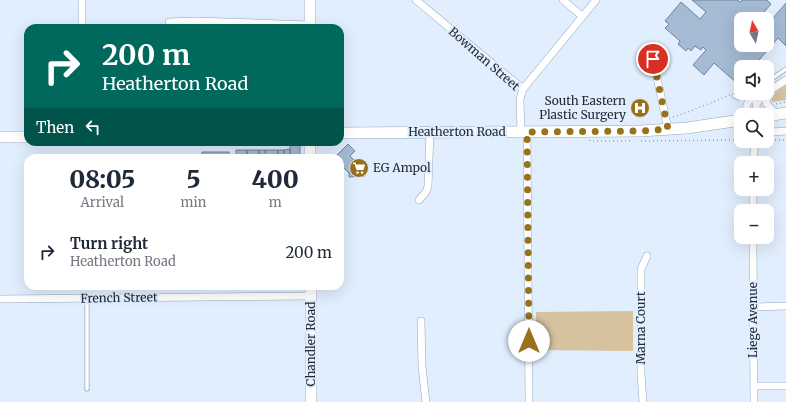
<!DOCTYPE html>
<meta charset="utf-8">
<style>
:root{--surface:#fff;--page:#f2f2f3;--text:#1f2937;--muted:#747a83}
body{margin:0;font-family:Merriweather,serif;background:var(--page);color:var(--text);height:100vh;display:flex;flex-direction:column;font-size:15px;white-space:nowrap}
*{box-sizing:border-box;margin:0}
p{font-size:13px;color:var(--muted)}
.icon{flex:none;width:22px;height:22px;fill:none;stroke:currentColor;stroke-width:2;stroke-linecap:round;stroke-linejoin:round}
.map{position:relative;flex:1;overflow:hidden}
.drawer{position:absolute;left:24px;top:154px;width:320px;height:136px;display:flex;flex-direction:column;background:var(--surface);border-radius:12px;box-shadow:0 4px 16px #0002}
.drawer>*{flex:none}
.guide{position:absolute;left:24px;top:24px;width:320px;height:122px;border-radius:12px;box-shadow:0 4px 16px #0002;background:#00695c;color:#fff;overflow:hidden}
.needle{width:26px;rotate:351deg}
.tools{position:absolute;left:734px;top:12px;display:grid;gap:8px}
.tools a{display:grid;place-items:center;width:40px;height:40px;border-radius:8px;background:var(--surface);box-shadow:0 4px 16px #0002;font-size:20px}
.pin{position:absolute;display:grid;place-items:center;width:34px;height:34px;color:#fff;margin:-17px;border:2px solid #fff;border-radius:50%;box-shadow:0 1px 4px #0007}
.me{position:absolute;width:44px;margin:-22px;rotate:0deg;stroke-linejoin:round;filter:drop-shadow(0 0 3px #0008)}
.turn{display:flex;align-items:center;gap:14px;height:84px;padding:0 12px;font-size:18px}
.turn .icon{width:52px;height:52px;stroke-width:2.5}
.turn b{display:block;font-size:28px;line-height:34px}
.then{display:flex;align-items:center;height:38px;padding:0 12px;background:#0003;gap:8px;font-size:15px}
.eta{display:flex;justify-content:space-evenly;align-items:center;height:68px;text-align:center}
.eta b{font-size:24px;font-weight:800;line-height:28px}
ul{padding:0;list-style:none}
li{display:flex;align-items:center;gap:12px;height:60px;padding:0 12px}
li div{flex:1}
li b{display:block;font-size:15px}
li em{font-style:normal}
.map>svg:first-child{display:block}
.green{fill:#d6c29f}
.building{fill:#a5bad3;stroke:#70849b}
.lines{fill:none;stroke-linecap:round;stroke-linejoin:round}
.lane-casing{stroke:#93a7bf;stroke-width:5}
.street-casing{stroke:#93a7bf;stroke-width:8}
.primary-casing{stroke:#93a7bf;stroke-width:12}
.path{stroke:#99a4b1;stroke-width:1.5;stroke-dasharray:1 3;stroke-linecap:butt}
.lane{stroke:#fff;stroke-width:3.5}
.street{stroke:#fff;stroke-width:7}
.primary{stroke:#fff;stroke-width:11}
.route{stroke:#98711c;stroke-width:7;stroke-dasharray:0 12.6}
.labels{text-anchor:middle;stroke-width:4;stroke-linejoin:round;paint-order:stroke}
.street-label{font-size:12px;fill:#232b35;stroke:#e1eefd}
.poi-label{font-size:12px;fill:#232b35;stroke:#e1eefd;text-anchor:end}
</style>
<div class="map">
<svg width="786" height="402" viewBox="0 0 786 402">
<rect width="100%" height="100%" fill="#e1eefd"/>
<!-- green -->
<path class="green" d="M786,85V100L772,102C770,94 780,89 786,85Z
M633,311V351L536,350V312Z"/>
<!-- building -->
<path class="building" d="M692,0H737L740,2L742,0H767L771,4L758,19H741V45H767V25L786,3V46L778,38L753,67H741V81L738,84L714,63L704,75L693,65L706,50L703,47L701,50L695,46L691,51L688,48L686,51L678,44L680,41L665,28L669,24L665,21L681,2L700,19L706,12Z
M290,143L298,144L300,146V158H290Z
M348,144L355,151L350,156L358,164L349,173L342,166L340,169V158H334Z
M290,149V158H284V150Z
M236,150H247V158H236Z
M247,150H259V158H247Z
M259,150H265L266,158H259Z
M265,150H278V158H266Z
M278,150H284V158H278Z
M202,152H229V158H202Z
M364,163L365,176L349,177V173L358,164Z"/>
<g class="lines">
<defs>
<path id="lane" d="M767,82L786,69
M734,96L738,98L747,93
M87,389V299"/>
<path id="street" d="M82,0V28
M416,0L523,89
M563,0L582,16
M169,22L196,21L310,25
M653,59L668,129
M769,91L766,103L776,114
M767,92L786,80
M746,115C746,94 752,102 766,93
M757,115L756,104L763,95
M521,132L520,99L523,89L596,0
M527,132L529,402
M772,132L786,131
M753,163L755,141
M753,189V211
M419,200L426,192L428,186L430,132
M753,237L754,402
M0,299L311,296
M754,307L786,306
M421,321L422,367L426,402
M754,386H786
M643,402L641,374V269L647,256"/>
<path id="primary" d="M310,28V0
M767,116L786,113
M340,133L641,131L687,128L741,120
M0,137H28
M310,142V158
M311,286V402"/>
</defs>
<!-- lane casing -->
<use href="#lane" class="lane-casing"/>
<!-- street casing -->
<use href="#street" class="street-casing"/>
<!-- primary casing -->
<use href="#primary" class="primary-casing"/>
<!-- path -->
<path class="path" d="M776,104L786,102
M673,117L688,112L730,95
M590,140V141H631
M767,140H786
M641,141L741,140"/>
<!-- lane -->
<use href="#lane" class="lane"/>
<!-- street -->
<use href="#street" class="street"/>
<!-- primary -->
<use href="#primary" class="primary"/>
</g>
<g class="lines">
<!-- route -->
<path class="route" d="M529,341L527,132L641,131L668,129L653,59"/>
</g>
<!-- icons -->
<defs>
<symbol id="hospital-disc" viewBox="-11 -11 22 22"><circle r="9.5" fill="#98711c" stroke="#e1eefd"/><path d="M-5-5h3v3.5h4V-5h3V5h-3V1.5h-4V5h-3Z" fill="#fff"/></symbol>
<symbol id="supermarket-disc" viewBox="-11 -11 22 22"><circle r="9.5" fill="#98711c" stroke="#e1eefd"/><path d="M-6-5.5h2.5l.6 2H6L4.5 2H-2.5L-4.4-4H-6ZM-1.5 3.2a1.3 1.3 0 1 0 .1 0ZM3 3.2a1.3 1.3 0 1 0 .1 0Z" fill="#fff"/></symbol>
</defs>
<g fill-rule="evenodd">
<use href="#hospital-disc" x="629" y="97" width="22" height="22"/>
<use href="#supermarket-disc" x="348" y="157" width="22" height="22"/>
</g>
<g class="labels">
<!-- street labels -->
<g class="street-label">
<text transform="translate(484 59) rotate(41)" y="4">Bowman Street</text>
<text x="457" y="136">Heatherton Road</text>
<text transform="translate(119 298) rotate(-1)" y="4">French Street</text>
<text transform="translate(753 320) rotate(-90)" y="4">Liege Avenue</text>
<text transform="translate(641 328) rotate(-90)" y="4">Marna Court</text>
<text transform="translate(311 344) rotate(-90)" y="4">Chandler Road</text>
</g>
<!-- poi labels -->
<g class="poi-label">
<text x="626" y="105">South Eastern<tspan x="626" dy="14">Plastic Surgery</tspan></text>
<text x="373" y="172" text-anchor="start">EG Ampol</text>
</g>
</g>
</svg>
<div class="tools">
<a><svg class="needle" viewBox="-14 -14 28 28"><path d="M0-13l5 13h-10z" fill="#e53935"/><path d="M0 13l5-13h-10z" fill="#747a83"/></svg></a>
<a><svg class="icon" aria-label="sound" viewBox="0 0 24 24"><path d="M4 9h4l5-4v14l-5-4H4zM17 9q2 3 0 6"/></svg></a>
<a><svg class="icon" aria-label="search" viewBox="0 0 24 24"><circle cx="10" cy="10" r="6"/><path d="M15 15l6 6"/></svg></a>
<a>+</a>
<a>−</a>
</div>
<div class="pin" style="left:653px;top:59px;background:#d93025"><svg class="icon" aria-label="arrive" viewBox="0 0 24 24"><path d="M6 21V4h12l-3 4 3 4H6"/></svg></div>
<svg class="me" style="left:529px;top:341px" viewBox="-20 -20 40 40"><circle r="19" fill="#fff"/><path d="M0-13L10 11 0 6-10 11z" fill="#98711c"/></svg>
<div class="guide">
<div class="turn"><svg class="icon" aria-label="right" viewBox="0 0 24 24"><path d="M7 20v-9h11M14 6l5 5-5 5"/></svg><div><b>200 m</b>Heatherton Road</div></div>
<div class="then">Then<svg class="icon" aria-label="left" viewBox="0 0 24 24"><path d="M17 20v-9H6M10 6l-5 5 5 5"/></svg></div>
</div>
<section class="drawer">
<div class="eta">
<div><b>08:05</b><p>Arrival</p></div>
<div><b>5</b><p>min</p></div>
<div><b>400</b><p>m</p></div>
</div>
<ul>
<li><svg class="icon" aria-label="right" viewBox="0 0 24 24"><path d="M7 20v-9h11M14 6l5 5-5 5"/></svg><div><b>Turn right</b><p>Heatherton Road</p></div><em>200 m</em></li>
</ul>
</section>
</div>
